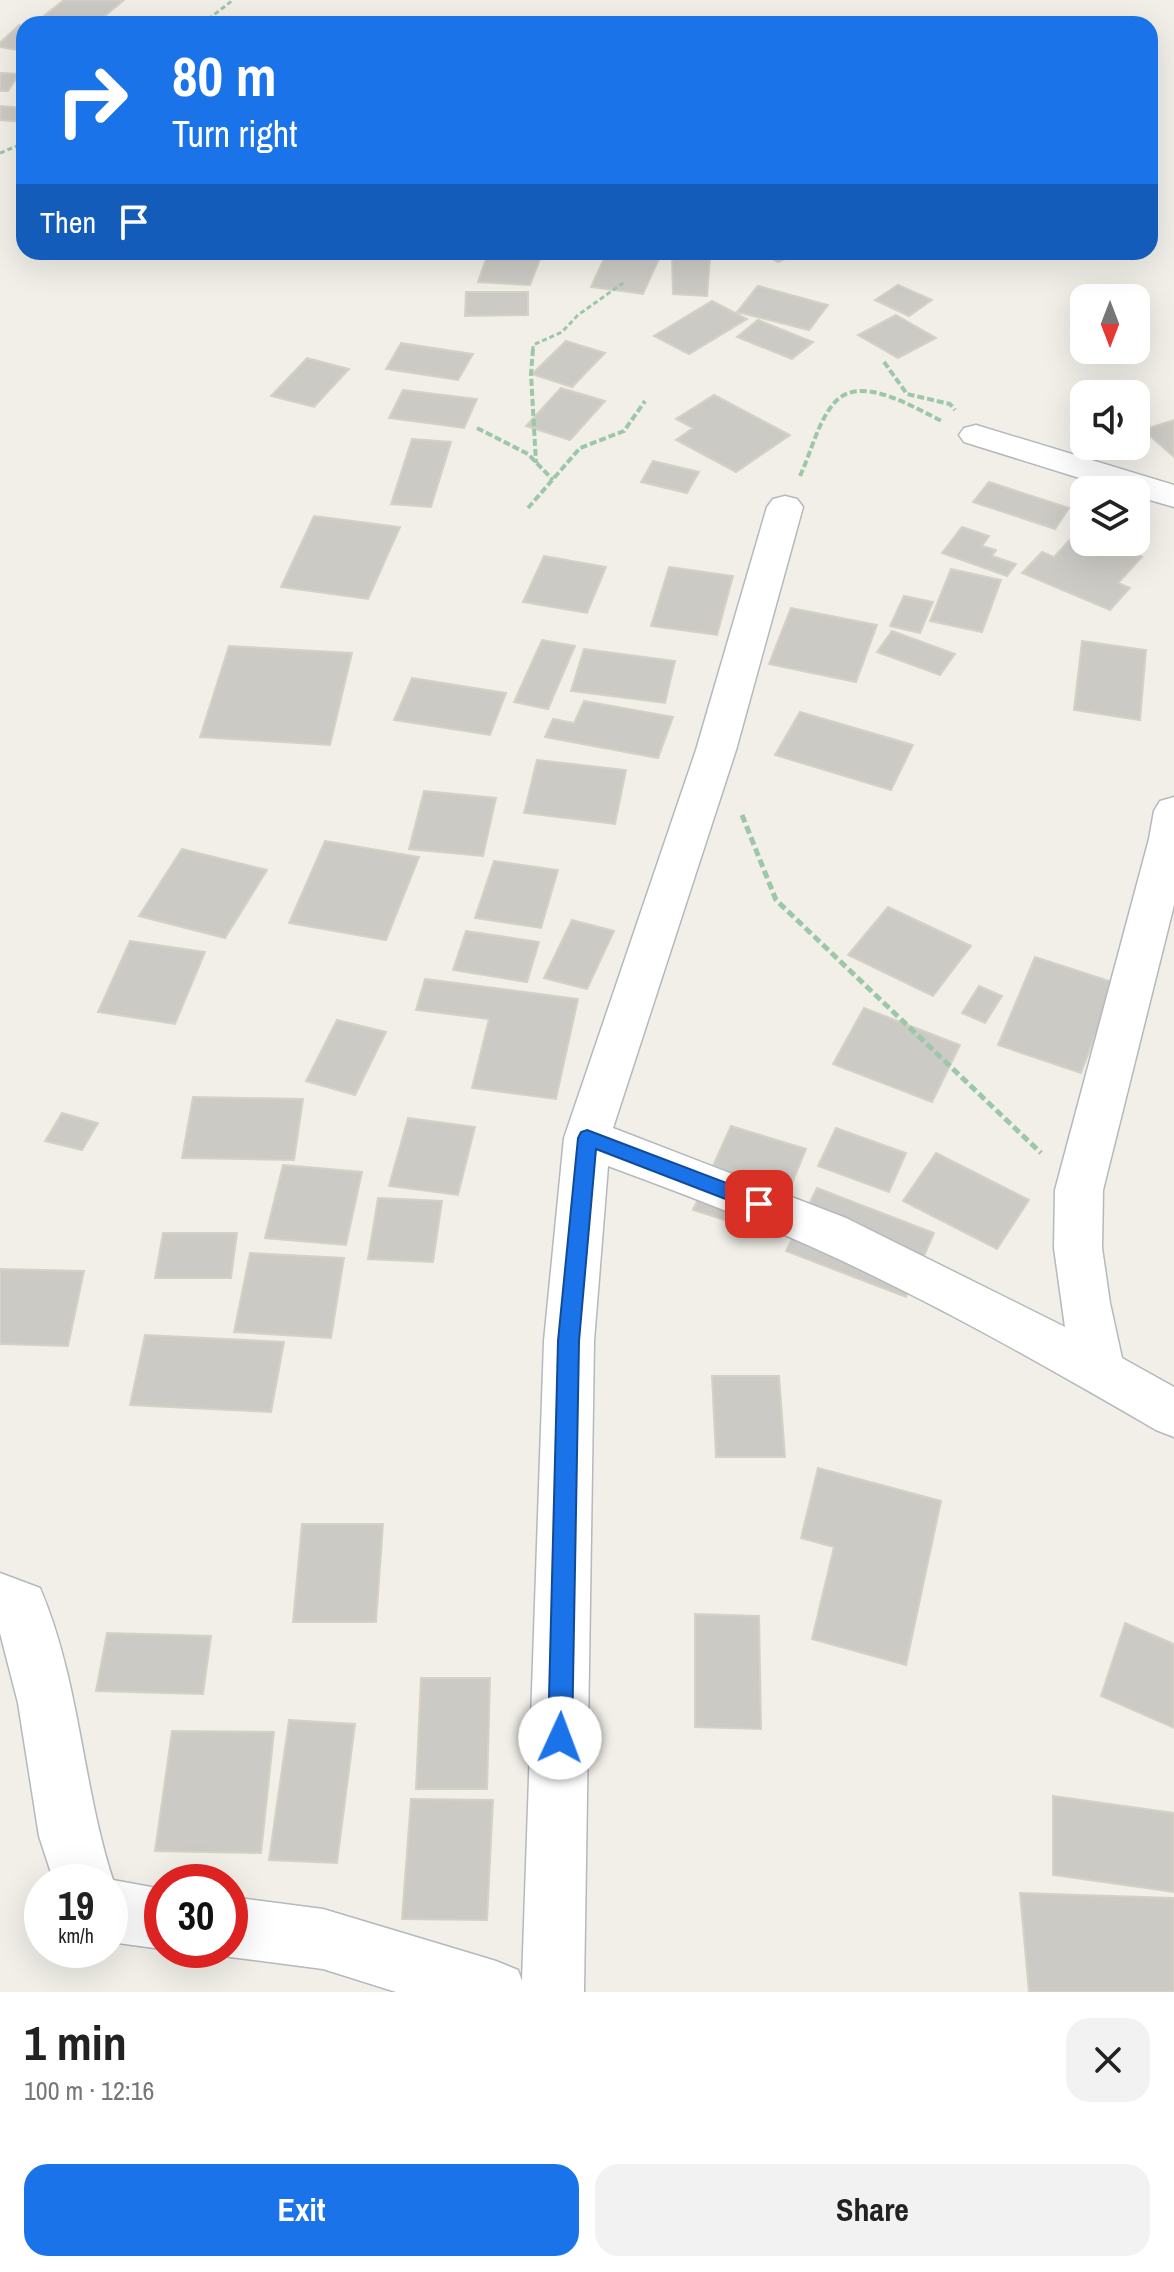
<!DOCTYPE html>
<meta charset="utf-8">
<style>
:root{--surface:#fff;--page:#f2f2f2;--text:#222;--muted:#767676;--accent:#1a73e8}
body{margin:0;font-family:"Archivo Narrow",sans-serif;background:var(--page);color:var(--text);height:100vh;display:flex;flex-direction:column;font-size:30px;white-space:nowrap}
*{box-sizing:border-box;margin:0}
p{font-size:26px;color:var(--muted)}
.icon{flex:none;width:44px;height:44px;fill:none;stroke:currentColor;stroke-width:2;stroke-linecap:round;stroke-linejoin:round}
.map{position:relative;height:1992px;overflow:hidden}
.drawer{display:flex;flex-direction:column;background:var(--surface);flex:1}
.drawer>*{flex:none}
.banner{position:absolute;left:16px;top:16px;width:1142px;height:244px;border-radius:24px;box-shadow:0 8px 32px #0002;background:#1a73e8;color:#fff;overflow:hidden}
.needle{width:52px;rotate:180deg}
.tools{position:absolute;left:1070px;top:284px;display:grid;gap:16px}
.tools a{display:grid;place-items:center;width:80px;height:80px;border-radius:16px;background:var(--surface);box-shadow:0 8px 32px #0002;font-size:40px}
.speed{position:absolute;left:24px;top:1864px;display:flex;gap:16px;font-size:40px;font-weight:700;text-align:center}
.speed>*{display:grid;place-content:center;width:104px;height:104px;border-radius:50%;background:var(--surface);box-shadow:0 8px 32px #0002;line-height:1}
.speed small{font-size:20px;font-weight:400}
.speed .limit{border:12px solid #d22;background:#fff;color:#111}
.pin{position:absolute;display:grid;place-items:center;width:68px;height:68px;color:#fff;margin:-34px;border-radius:16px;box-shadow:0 4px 12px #0006}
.me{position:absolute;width:88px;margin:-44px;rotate:2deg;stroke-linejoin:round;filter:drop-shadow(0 0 6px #0008)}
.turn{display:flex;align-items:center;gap:28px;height:168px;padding:0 24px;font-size:36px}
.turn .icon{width:104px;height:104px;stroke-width:2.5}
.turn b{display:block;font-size:56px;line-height:68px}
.then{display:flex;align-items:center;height:76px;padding:0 24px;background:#0003;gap:16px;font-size:30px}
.round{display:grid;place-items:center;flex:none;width:84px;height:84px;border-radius:24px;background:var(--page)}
.headline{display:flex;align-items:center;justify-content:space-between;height:136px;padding:0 24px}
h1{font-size:48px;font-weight:700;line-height:60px}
.cta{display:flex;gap:16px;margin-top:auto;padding:16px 24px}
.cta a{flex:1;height:92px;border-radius:24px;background:var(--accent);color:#fff;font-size:32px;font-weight:700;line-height:92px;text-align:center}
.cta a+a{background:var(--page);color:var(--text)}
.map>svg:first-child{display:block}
.building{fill:#cccac5;stroke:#d6d1c6;stroke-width:2}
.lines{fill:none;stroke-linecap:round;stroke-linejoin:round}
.minor-casing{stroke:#b5b8bc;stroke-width:3}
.path-far2{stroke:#9cc7a9;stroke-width:3;stroke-dasharray:5 3;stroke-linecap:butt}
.path-far1{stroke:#9cc7a9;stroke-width:4;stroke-dasharray:7 3;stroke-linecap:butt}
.path{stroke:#9cc7a9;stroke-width:5;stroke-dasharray:8 4;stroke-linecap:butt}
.minor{fill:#fff;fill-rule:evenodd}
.route{fill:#1a73e8;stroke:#114b97;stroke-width:2}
</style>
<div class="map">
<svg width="1174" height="1992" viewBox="0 0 1174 1992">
<rect width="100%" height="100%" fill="#f1efe8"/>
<!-- building -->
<path class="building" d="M64,0H124L95,24H67L40,19Z
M19,25L24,26V51L0,47V43Z
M0,73L19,74L8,91H0Z
M0,106L24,108L23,122L0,120Z
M607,252H662L643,294L591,287Z
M762,252H800L778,262Z
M487,256L540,259L530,285L478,282Z
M672,256L710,258L707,296L673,294Z
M898,285L932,300L909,316L875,300Z
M758,286L828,305L809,330L737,312Z
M466,292H528V315L465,316Z
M712,301L747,319L689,354L654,336Z
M896,315L936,338L898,358L858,335Z
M758,320L813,342L792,359L737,337Z
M566,341L605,353L572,387L532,374Z
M401,343L473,354L458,380L386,369Z
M307,358L349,369L314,407L271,396Z
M561,388L605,401L570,440L526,426Z
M403,390L477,399L464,428L389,418Z
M714,395L790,435L736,472L676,440L693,428L676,419Z
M1174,420V457L1143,430Z
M412,439L451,442L431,507L391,504Z
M653,461L699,472L687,493L641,482Z
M989,482L1069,508L1055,529L973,502Z
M314,516L400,527L368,599L281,587Z
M962,527L989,536L982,546L996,550L992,556L1016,564L1007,576L942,553Z
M1078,531L1084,534V542H1105L1142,557L1118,583L1130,588L1110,610L1022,573L1042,552L1054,557Z
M544,556L606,567L587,613L523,602Z
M669,567L733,576L717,635L651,626Z
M951,569L1001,580L982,632L930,621Z
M904,596L933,602L920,633L890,626Z
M791,608L877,625L856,682L769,664Z
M892,631L955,654L940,675L877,652Z
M542,640L575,646L548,709L514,702Z
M1082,641L1146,650L1140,720L1074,710Z
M229,646L352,653L330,745L200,737Z
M584,649L675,661L665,703L571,691Z
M412,678L506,693L490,735L394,720Z
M584,701L673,717L658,758L545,737L553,719L574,723Z
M800,712L913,745L891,790L775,755Z
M537,760L626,770L615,824L524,813Z
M424,791L496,798L483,856L409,849Z
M325,841L419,857L386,940L289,923Z
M182,849L267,870L225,938L139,916Z
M494,861L558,870L541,928L475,918Z
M888,907L971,946L933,996L848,955Z
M572,920L614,931L587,989L544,978Z
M466,931L539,942L527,982L453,970Z
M130,941L205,952L175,1024L98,1012Z
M1035,957L1115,983L1081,1073L998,1045Z
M425,979L578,999L556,1099L472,1088L489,1019L416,1010Z
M979,986L1002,996L985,1023L962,1013Z
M864,1008L960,1045L932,1102L833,1064Z
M337,1020L386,1032L355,1095L306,1081Z
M193,1097L303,1099L294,1160L182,1158Z
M62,1113L98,1123L82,1150L45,1141Z
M408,1118L475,1127L458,1195L389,1186Z
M731,1126L806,1149L771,1235L693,1210Z
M836,1128L906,1153L889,1192L818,1166Z
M936,1153L1029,1200L997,1249L903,1201Z
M283,1165L362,1172L346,1245L265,1238Z
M817,1188L934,1233L906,1297L786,1251Z
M378,1198L442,1201L433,1262L368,1259Z
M163,1233H237L231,1278H155Z
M250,1253L344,1258L331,1338L234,1332Z
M0,1269L84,1271L68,1346L0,1344Z
M145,1335L284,1342L271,1412L130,1405Z
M712,1376H779L785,1457H716Z
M818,1468L941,1501L906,1665L812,1639L834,1547L801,1538Z
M302,1524H383L376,1622H293Z
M695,1614L759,1616L761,1729L695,1727Z
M1125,1623L1174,1644V1728L1101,1696Z
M107,1633L211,1636L203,1694L96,1691Z
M421,1678H490L487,1789H416Z
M289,1720L355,1724L337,1863L269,1860Z
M172,1731L274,1732L261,1853L155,1851Z
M1053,1796L1174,1813V1892L1053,1875Z
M411,1799L493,1800L487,1920L402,1919Z
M1020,1893L1174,1898V1992H1029Z"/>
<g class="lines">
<defs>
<path id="minor" d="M976,425L1174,485V507L1136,496V490H1118L964,442L959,435L964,428Z
M785,496L797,499L803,507L736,750L613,1128L846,1218L1065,1327L1054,1248L1055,1190L1149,839L1154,811L1160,801L1174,797V905L1103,1190L1102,1248L1110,1303L1122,1358L1174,1387V1437L1156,1430C1044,1365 930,1300 812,1247C745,1217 676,1191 608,1166L594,1341L584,1992H396L323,1969L230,1957L212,1950H230V1897L323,1909L496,1961L518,1970L522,1981L544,1341L564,1138L696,750L767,507L773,499Z
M0,1573L40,1588C80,1681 82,1785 113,1880L162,1889V1949L110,1942V1882H54L39,1836L18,1703L0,1633Z"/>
</defs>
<!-- minor casing -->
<use href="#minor" class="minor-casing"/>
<!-- path-far2 -->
<path class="path-far2" d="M202,24L233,0
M0,153L24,143
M533,351V345L562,332L578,315L623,283"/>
<!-- path-far1 -->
<path class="path-far1" d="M533,349L531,374L536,463
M884,362L907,394L950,404L955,410
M477,428L528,454L553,480
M800,476C811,453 818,420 836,401C862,374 916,409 942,421
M528,508L580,448L624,431L645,401"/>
<!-- path -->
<path class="path" d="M742,815L776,900L1041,1153"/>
<!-- minor -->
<use href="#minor" class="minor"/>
</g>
<!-- route -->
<path class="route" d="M587,1130L766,1198L769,1204L766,1210L759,1212L596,1149L579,1341L572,1738L568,1747L560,1750L551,1747L548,1738L558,1341L578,1138L581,1132Z"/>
</svg>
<div class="tools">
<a><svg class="needle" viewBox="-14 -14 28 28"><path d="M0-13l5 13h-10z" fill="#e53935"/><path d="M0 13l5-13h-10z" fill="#767676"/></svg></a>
<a><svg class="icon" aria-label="sound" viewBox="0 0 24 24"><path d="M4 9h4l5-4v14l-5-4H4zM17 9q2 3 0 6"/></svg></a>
<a><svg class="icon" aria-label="layers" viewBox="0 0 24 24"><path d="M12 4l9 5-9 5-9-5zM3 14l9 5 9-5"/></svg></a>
</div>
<div class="speed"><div>19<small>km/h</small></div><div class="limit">30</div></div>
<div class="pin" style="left:759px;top:1204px;background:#d93025"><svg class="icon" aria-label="arrive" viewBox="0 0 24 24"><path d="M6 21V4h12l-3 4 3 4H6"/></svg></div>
<svg class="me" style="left:560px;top:1738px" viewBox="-20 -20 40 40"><circle r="19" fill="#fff"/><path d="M0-13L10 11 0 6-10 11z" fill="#1a73e8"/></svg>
<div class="banner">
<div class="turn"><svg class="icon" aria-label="right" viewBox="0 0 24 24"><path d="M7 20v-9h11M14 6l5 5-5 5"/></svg><div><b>80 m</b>Turn right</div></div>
<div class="then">Then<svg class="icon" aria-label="arrive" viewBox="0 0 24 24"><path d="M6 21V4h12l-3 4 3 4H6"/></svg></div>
</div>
</div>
<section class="drawer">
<div class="headline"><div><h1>1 min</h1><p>100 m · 12:16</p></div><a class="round"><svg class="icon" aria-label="close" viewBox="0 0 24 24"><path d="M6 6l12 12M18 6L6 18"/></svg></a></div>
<div class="cta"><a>Exit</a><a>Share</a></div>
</section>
